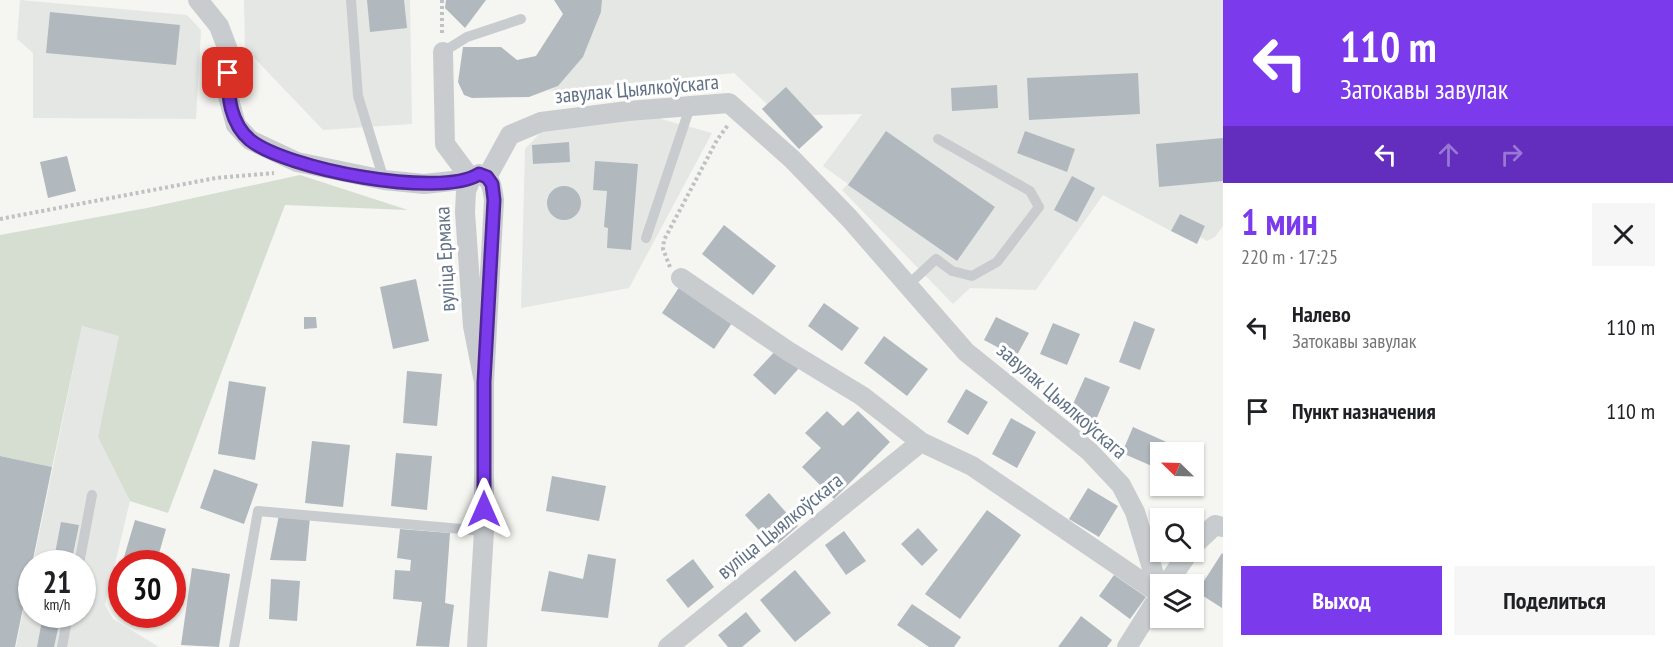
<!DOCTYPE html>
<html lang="ru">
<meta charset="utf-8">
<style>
:root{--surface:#fff;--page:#f6f6f6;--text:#202124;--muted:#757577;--accent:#7c3aed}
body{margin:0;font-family:"PT Sans Narrow",sans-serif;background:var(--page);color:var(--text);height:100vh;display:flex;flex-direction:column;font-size:22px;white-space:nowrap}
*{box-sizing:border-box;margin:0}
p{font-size:20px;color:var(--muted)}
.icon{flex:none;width:33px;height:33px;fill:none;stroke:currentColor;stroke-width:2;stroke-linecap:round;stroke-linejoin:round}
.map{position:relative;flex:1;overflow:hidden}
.sheet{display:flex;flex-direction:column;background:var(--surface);width:450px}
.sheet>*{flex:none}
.guide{background:#7c3aed;color:#fff;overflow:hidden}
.needle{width:39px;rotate:293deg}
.controls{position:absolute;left:1150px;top:442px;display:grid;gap:12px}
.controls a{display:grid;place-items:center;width:54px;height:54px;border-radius:0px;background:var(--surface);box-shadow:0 2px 4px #0004;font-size:30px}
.speed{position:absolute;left:18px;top:550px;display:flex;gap:12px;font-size:30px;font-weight:700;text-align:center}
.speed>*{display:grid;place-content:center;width:78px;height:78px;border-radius:50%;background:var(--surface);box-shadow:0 2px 4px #0004;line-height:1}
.speed small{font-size:15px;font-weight:400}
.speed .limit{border:9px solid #d22;background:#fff;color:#111}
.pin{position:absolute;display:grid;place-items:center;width:51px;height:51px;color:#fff;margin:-26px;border-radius:12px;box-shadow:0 3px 9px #0006}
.me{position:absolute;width:66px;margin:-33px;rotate:0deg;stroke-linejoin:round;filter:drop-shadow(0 0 4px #0008)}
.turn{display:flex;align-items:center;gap:21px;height:126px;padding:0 18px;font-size:27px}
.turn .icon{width:78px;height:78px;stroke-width:2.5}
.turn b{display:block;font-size:42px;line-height:51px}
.lanes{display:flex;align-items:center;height:57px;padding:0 18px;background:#0003;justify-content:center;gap:30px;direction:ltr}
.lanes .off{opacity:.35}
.round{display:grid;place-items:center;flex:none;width:63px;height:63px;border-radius:0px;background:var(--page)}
.overview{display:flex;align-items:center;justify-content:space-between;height:102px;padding:0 18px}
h1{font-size:36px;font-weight:600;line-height:45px;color:var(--accent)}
.primary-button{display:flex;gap:12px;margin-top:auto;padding:12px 18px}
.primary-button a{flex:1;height:69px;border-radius:0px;background:var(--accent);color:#fff;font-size:24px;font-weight:600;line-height:69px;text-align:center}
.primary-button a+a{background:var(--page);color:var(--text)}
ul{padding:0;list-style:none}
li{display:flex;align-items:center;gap:18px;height:84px;padding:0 18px}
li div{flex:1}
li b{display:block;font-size:22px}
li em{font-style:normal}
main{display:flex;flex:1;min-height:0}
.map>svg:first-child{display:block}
.built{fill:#e5e7e4}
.green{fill:#d5ded1}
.building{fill:#b1b9be}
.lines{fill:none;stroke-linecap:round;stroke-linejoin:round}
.path{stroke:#c0c1c3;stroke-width:4;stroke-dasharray:3 3;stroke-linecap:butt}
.service{stroke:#c9cccf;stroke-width:10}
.minor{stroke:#c9cccf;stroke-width:20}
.route-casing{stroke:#51269a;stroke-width:15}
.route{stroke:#7c3aed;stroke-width:10}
.labels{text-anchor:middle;stroke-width:6;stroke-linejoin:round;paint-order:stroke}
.street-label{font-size:21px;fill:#617285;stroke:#fff}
</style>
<main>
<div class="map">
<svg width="1223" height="647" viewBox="0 0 1223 647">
<rect width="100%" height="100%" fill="#f5f5f1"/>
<!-- built -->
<path class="built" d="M20,0L187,15L201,30L196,119L33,118V53L17,39Z
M244,0H410L412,124L323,130L245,48Z
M602,0H1223V226L1215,237L1207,241L1200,237L1205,226L1180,214L1171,231L1103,195L1036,290L970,288L953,304L842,190L848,184L823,166L862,114L813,115L823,127L799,149L762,109L767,104L734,73L548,91L558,86L583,57L601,12Z
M650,116L712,133L629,288L521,308L525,149L542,131Z
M82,326L120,336L98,437L130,501L105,605L113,619L159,647H16L31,572L32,615H82V564H33Z"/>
<!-- green -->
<path class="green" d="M300,175L408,210L285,205L168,513L130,501L98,437L119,336L82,326L52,467L0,456V235L147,208Z"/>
<!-- building -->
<path class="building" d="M367,0H404L407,28L370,32Z
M446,0H486L465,28L445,8Z
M554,0H602L601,12L583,57L558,86L529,97L472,98L464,95L458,82L463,47H501L517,60L536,56L563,14Z
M50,12L180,25L176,65L46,53Z
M1138,73L1140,114L1029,120L1027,78Z
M997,85L998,108L952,111L951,88Z
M786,87L823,127L799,149L762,109Z
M886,131L995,207L957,261L848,185Z
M1025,131L1075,149L1067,172L1017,153Z
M1223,138V181L1159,187L1156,144Z
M569,142L570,162L533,164L532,145Z
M67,156L76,191L48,198L40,162Z
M595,161L638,164L631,250L607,248L608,228L604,227L607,191L593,190Z
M1072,176L1095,188L1077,222L1054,210Z
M547 203a17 17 0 1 1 34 0a17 17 0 1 1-34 0Z
M1180,214L1205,226L1197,244L1171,231Z
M724,225L776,266L753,295L702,254Z
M416,279L429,341L393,349L380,287Z
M680,286L732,323L714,349L662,313Z
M824,303L859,328L842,351L808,326Z
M304,317H316L317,328L304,329Z
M996,317L1029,333L1016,357L984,340Z
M1134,321L1155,329L1140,370L1119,362Z
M1053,323L1080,334L1067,365L1040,354Z
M884,336L928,369L907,396L864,363Z
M778,348L800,367L775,395L753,375Z
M407,371L442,374L437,426L403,423Z
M1085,377L1110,387L1095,422L1070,411Z
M229,381L266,387L255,460L218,454Z
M966,389L988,402L968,435L947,422Z
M827,411L843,426L858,411L890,442L834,499L802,467L821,448L805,433Z
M1011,418L1036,432L1017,468L992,454Z
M1133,427L1182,449L1181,453H1161V470L1122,453Z
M312,441L350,445L343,507L305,503Z
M396,453L432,456L427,510L391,506Z
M0,456L52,467L15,647H0Z
M214,469L258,484L244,524L200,508Z
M552,476L606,486L599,521L546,511Z
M1088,488L1118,506L1099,537L1069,519Z
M769,493L798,526L774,547L745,515Z
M987,510L1021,535L960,619L925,594Z
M279,515L310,517L306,561L270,560Z
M135,520L166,529L156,564H122Z
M61,522L79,525L71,564H53Z
M918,528L938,550L922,566L901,544Z
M400,529L450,533L445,603L454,605L449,647L416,646L422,602L393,599L395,570L410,571L411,560L397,558Z
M844,531L866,561L846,575L825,545Z
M1222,553L1223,554L1222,608L1197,592Z
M588,554L616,559L608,618L541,611L549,571L583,579Z
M693,559L714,587L688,608L666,580Z
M121,567H122V595L113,593Z
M192,568L230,574L219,647L181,645Z
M795,570L831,613L795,642L760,600Z
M1114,575L1146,597L1130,619L1099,596Z
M271,579L300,581L297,621L269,619Z
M912,604L961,637L954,647H929L897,625Z
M746,612L761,631L742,647H728L718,635Z
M43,615H61L54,647H37Z
M1081,616L1112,640L1107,647H1058Z"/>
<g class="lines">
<!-- path -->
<path class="path" d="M442,0V34
M0,219L216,178L274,173
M670,267L663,249L664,240L717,140L728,125"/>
<!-- service -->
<path class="service" d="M351,0L358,96L384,180
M443,52L467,37L521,19
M646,238L690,107
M908,285L936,259L952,271L972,276L997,262L1039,207L1030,191L938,139
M79,564L92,495
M62,647L68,615
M234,647L258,511L484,531"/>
<!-- minor -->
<path class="minor" d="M198,0L219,26L228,50V96L236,125L250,140L297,162L384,180L424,184L471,179L445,144L443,52
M487,177L510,135L541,122L628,111L729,103L792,159L850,219L966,352L1089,451L1121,485L1135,512L1160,594
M681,278L788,351L862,396L921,442L972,466L1160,594
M1194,545L1215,525L1223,527
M1166,585L1189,552
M477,647L484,531V382L494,200C492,187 492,178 479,174L471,179L466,191L465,212L473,326L484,382
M668,647L921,442
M1127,647L1161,593"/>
</g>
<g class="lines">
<defs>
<path id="route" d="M228,73C228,97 230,123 250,140C286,169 440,199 479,174L487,177L492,184L494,200L484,382V509"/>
</defs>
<!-- route casing -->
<use href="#route" class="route-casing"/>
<!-- route -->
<use href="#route" class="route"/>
</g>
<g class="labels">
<!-- street labels -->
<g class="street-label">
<text transform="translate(637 89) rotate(-5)" y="7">завулак Цыялкоўскага</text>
<text transform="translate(445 259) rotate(-93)" y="7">вуліца Ермака</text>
<text transform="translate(1062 401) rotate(41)" y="7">завулак Цыялкоўскага</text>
<text transform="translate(780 526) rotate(-39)" y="7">вуліца Цыялкоўскага</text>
</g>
</g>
</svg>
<div class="controls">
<a><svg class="needle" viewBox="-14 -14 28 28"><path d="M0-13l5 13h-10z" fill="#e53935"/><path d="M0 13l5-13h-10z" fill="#757577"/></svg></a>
<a><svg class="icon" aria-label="search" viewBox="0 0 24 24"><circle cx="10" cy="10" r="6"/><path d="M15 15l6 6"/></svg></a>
<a><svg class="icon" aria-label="layers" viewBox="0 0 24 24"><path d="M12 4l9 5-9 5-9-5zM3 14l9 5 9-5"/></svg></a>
</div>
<div class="speed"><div>21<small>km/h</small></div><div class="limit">30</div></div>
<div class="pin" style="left:228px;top:73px;background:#d93025"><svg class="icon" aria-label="arrive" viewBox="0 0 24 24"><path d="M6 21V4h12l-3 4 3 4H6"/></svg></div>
<svg class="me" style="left:484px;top:509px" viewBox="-20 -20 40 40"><path d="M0-17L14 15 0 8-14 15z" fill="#7c3aed" stroke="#fff" stroke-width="4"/></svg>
</div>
<section class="sheet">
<div class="guide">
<div class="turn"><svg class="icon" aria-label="left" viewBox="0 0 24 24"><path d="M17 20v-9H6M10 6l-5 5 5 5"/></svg><div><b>110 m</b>Затокавы завулак</div></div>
<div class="lanes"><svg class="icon" aria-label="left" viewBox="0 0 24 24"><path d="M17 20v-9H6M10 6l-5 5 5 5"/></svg><svg class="icon off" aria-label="ahead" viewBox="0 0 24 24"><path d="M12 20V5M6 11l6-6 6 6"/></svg><svg class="icon off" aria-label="right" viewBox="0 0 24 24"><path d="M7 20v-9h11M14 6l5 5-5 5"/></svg></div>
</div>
<div class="overview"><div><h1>1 мин</h1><p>220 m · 17:25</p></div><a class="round"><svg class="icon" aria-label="close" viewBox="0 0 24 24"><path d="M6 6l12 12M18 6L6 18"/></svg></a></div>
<ul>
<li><svg class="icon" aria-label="left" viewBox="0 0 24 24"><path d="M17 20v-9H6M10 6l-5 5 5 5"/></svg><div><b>Налево</b><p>Затокавы завулак</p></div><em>110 m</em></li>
<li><svg class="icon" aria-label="arrive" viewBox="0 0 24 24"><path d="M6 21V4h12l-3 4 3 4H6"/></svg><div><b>Пункт назначения</b></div><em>110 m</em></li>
</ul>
<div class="primary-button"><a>Выход</a><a>Поделиться</a></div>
</section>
</main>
